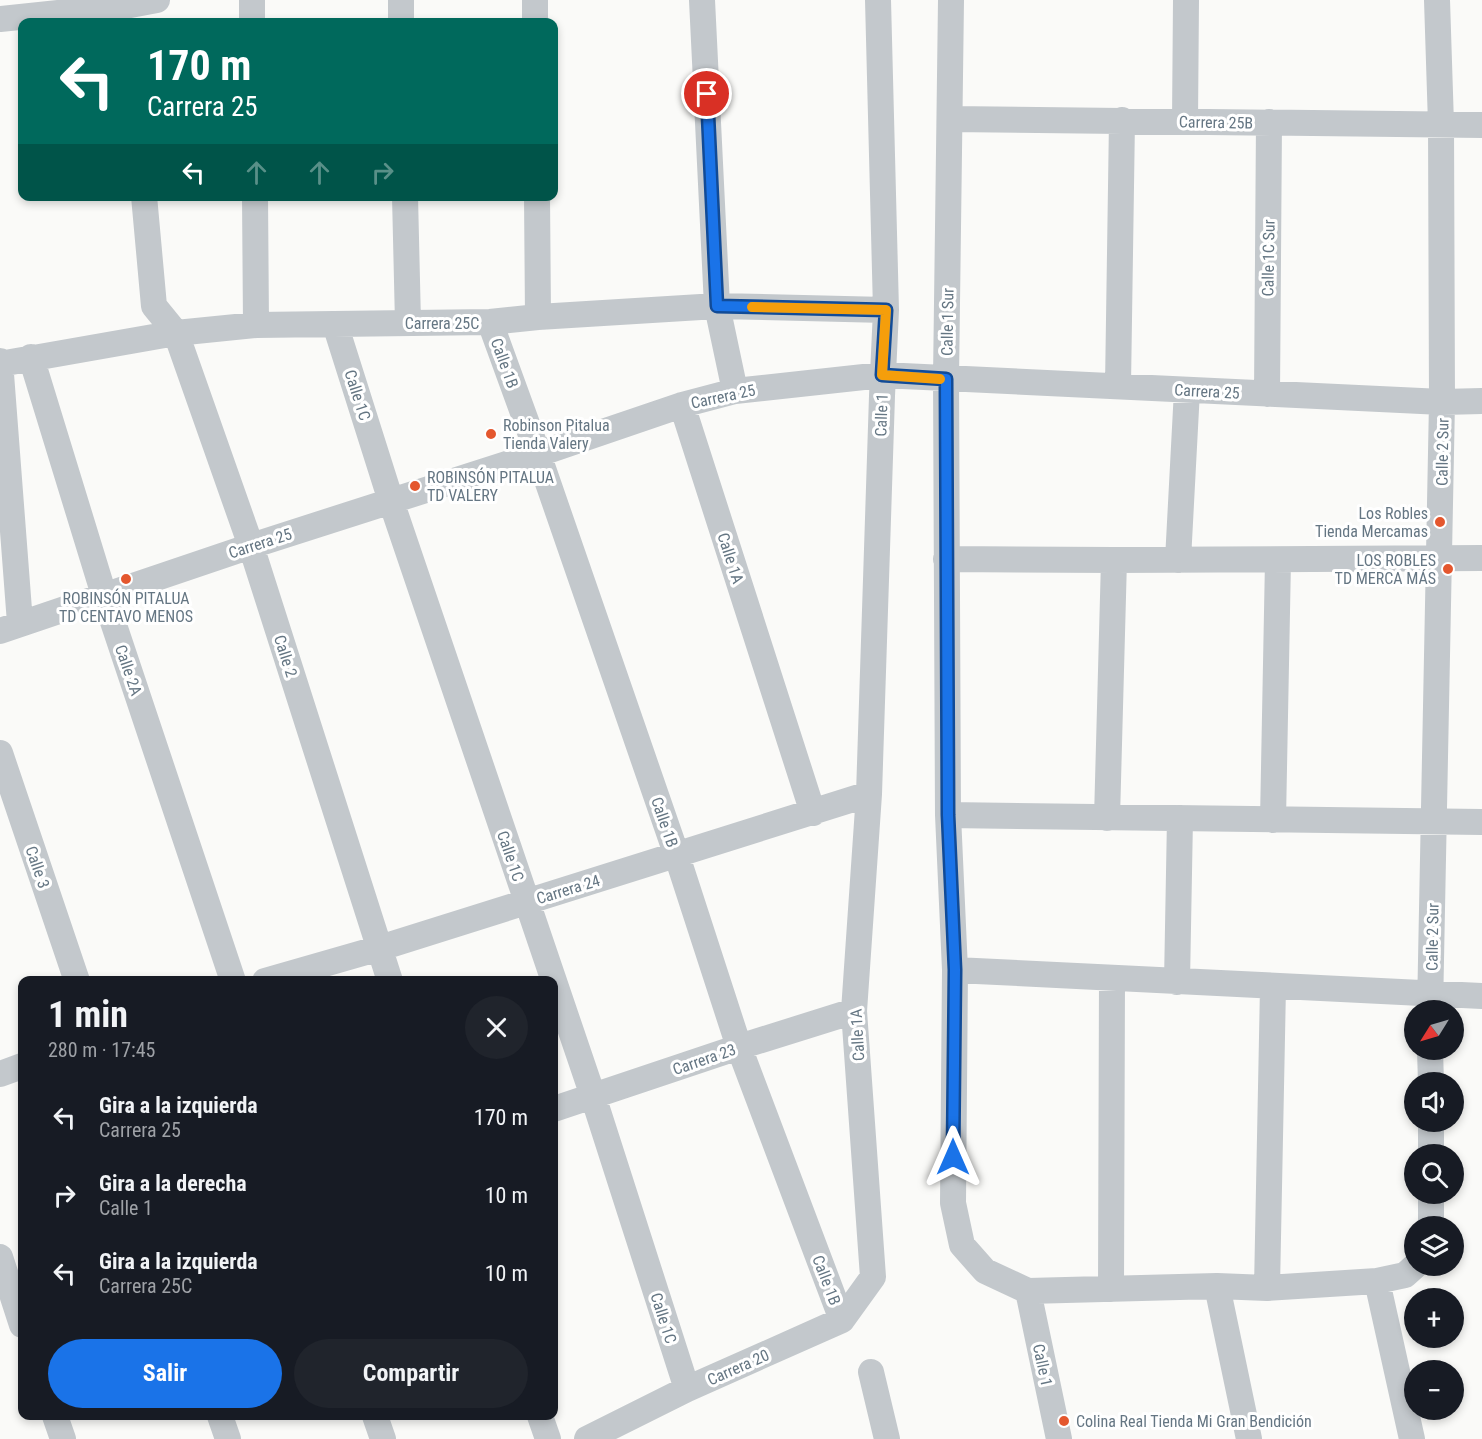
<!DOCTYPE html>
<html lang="es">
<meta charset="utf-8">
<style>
:root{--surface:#171b24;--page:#20242c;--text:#f1f3f6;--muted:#9ea1a6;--accent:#1a73e8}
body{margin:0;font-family:"Roboto Condensed",sans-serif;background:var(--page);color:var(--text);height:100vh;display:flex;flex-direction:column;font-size:22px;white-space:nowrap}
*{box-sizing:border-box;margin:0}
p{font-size:20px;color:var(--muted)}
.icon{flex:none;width:33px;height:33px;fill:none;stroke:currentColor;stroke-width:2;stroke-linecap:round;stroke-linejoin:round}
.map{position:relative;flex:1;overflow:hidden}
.details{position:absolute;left:18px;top:976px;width:540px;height:444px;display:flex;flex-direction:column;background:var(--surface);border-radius:12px;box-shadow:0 3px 9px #0003}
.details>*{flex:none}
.guide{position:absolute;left:18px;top:18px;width:540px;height:183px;border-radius:12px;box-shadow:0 3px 9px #0003;background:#00695c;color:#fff;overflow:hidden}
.needle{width:39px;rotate:233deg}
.fabs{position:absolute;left:1404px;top:1000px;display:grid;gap:12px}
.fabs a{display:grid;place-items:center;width:60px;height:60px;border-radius:50%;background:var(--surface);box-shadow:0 3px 9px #0003;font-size:30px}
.pin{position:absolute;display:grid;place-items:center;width:51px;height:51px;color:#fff;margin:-26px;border:3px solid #fff;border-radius:50%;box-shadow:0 2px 6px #0007}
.me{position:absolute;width:66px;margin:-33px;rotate:0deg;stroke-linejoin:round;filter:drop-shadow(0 0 4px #0008)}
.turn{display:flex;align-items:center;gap:21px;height:126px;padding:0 30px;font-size:27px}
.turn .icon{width:78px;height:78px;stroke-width:2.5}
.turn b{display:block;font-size:42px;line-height:51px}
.lanes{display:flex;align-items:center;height:57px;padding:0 30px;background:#0003;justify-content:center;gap:30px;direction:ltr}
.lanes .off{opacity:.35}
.round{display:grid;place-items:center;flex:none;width:63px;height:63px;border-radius:32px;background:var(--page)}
.summary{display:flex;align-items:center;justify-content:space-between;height:102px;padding:0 30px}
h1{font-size:36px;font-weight:700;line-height:45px}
.cta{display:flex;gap:12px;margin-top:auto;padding:12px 30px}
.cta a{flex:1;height:69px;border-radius:36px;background:var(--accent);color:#fff;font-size:24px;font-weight:700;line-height:69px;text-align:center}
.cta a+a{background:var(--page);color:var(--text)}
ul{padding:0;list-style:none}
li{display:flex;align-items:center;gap:18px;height:78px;padding:0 30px}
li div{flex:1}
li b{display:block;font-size:22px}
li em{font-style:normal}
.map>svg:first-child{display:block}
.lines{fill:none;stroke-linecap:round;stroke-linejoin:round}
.minor{stroke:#c3c8cc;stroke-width:26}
.route-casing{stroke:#114b97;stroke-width:15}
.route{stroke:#1a73e8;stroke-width:10}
.slow{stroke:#f59e0b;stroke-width:10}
.poi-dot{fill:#e4572e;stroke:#fff;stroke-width:2}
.labels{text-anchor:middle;stroke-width:6;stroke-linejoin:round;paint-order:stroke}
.street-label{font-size:16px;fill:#657683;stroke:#fff}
.poi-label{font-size:16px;fill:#657683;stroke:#fff;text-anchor:start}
</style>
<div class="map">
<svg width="1482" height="1439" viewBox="0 0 1482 1439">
<rect width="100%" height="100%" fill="#fafaf8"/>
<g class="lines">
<!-- minor -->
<path class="minor" d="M252,0V22
M401,0V22
M535,0V22
M702,0L717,306L735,391
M951,0L946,379L948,815L955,970L953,1203L962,1245L985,1271L1028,1291L1217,1286L1267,1288L1377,1281L1405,1275L1415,1266
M0,19L125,6L157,0
M950,119L1482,125
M1185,121L1186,0
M144,196L154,306L176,333L251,546L390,981
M255,196L256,325
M405,196L408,323
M537,196L538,317
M490,322L538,454L677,856L739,1047L842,1320
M335,324L391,501L593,1096L687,1389
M31,357L104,595L233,981
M0,361L20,623
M0,364L176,333L256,325L490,322L538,317L717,306L886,310
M1118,386L1122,120
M1267,394L1269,122
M682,405L813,813
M946,559L1114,560L1482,558
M1178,560L1187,390
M0,631L251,546L538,454L682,405L735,391L882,375L1442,402L1482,401
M0,753L77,981
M948,815L1482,822
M1107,818L1114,560
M1273,820L1278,560
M955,970L1482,996
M265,981L380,948L869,794
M1177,982L1180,818
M1430,1011L1442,402L1441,124L1437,0
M1430,1050L1431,1083
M0,1074L22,1066
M554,1109L739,1047L854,1011
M1431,1122V1155
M1431,1194V1227
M0,1257L22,1325
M1377,1281L1412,1439
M1217,1286L1249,1439
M1267,1288L1273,987
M1111,1289L1112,978
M1028,1291L1059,1439
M871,1372L887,1439
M55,1416L63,1439
M220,1416L228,1439
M375,1416L383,1439
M540,1416L548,1439
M587,1439L687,1389L842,1320L873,1277L854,1011L869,794L882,396L886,310L878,0"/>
</g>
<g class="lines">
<defs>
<path id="route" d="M707,94L717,306L886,310L882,375L946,379L948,815L955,970L953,1157"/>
</defs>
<!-- route casing -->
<use href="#route" class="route-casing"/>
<!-- route -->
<use href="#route" class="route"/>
<!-- slow -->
<path class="slow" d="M752,307L886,310L882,375L940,379"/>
</g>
<!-- markers -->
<g class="poi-dot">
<circle cx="491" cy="434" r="6"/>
<circle cx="415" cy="486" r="6"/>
<circle cx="1440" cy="522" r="6"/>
<circle cx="1448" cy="569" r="6"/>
<circle cx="126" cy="579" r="6"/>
<circle cx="1064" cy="1421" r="6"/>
</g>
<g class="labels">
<!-- street labels -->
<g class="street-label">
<text transform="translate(1216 122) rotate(1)" y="6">Carrera 25B</text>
<text transform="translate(1268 258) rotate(-89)" y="6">Calle 1C Sur</text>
<text transform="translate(947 322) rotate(-89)" y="6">Calle 1 Sur</text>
<text x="442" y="329">Carrera 25C</text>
<text transform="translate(505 363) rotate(70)" y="6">Calle 1B</text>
<text transform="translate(1207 391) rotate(3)" y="6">Carrera 25</text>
<text transform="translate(358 395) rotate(72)" y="6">Calle 1C</text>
<text transform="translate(723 396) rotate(-12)" y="6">Carrera 25</text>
<text transform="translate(881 415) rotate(-88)" y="6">Calle 1</text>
<text transform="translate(1442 452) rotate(-89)" y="6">Calle 2 Sur</text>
<text transform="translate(260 543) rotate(-18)" y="6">Carrera 25</text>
<text transform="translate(731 558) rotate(72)" y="6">Calle 1A</text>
<text transform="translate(286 656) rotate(72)" y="6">Calle 2</text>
<text transform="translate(129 670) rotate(71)" y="6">Calle 2A</text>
<text transform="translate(665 822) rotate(71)" y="6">Calle 1B</text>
<text transform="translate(511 856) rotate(71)" y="6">Calle 1C</text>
<text transform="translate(38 867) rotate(71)" y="6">Calle 3</text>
<text transform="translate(568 889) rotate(-17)" y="6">Carrera 24</text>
<text transform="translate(1432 937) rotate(-89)" y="6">Calle 2 Sur</text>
<text transform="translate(857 1035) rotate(-93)" y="6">Calle 1A</text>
<text transform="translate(704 1059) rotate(-19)" y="6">Carrera 23</text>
<text transform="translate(827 1280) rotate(69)" y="6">Calle 1B</text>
<text transform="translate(664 1318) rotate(72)" y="6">Calle 1C</text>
<text transform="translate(1043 1365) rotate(78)" y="6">Calle 1</text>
<text transform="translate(738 1367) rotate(-24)" y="6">Carrera 20</text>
</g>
<!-- poi labels -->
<g class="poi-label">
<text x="503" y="431">Robinson Pitalua<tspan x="503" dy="18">Tienda Valery</tspan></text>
<text x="427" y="483">ROBINSÓN PITALUA<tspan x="427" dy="18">TD VALERY</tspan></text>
<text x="1428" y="519" text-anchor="end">Los Robles<tspan x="1428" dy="18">Tienda Mercamas</tspan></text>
<text x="1436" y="566" text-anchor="end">LOS ROBLES<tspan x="1436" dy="18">TD MERCA MÁS</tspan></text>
<text x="126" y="604" text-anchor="middle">ROBINSÓN PITALUA<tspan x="126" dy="18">TD CENTAVO MENOS</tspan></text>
<text x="1076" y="1427">Colina Real Tienda Mi Gran Bendición</text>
</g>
</g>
</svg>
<div class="fabs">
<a><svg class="needle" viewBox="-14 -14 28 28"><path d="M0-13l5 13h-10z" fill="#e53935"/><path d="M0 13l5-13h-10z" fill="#9ea1a6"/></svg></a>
<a><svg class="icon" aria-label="sound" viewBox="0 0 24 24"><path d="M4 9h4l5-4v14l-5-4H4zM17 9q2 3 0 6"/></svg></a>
<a><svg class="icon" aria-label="search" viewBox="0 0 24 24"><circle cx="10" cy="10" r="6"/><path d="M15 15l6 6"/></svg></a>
<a><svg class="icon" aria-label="layers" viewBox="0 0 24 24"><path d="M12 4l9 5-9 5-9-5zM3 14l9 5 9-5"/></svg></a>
<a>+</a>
<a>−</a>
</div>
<div class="pin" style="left:707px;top:94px;background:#d93025"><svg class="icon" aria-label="arrive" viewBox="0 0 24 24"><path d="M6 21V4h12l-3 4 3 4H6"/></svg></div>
<svg class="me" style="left:953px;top:1157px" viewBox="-20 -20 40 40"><path d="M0-17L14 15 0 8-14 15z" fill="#1a73e8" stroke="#fff" stroke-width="4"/></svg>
<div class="guide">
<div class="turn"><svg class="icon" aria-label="left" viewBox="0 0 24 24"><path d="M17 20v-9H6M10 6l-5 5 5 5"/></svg><div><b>170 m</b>Carrera 25</div></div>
<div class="lanes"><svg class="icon" aria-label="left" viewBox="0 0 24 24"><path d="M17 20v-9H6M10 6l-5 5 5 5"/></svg><svg class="icon off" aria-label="ahead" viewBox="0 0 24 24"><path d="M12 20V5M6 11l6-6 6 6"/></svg><svg class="icon off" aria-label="ahead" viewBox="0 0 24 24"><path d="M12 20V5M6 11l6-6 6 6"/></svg><svg class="icon off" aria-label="right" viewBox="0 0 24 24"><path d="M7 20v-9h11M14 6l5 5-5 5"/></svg></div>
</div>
<section class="details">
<div class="summary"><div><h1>1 min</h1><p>280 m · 17:45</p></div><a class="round"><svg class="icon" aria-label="close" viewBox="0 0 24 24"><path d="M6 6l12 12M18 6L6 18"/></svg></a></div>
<ul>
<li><svg class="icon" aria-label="left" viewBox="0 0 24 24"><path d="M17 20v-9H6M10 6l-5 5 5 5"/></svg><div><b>Gira a la izquierda</b><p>Carrera 25</p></div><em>170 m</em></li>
<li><svg class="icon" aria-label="right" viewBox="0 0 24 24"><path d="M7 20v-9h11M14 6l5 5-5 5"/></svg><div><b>Gira a la derecha</b><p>Calle 1</p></div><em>10 m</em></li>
<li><svg class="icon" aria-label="left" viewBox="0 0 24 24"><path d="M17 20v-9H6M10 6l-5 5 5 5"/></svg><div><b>Gira a la izquierda</b><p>Carrera 25C</p></div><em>10 m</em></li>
</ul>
<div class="cta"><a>Salir</a><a>Compartir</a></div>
</section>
</div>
